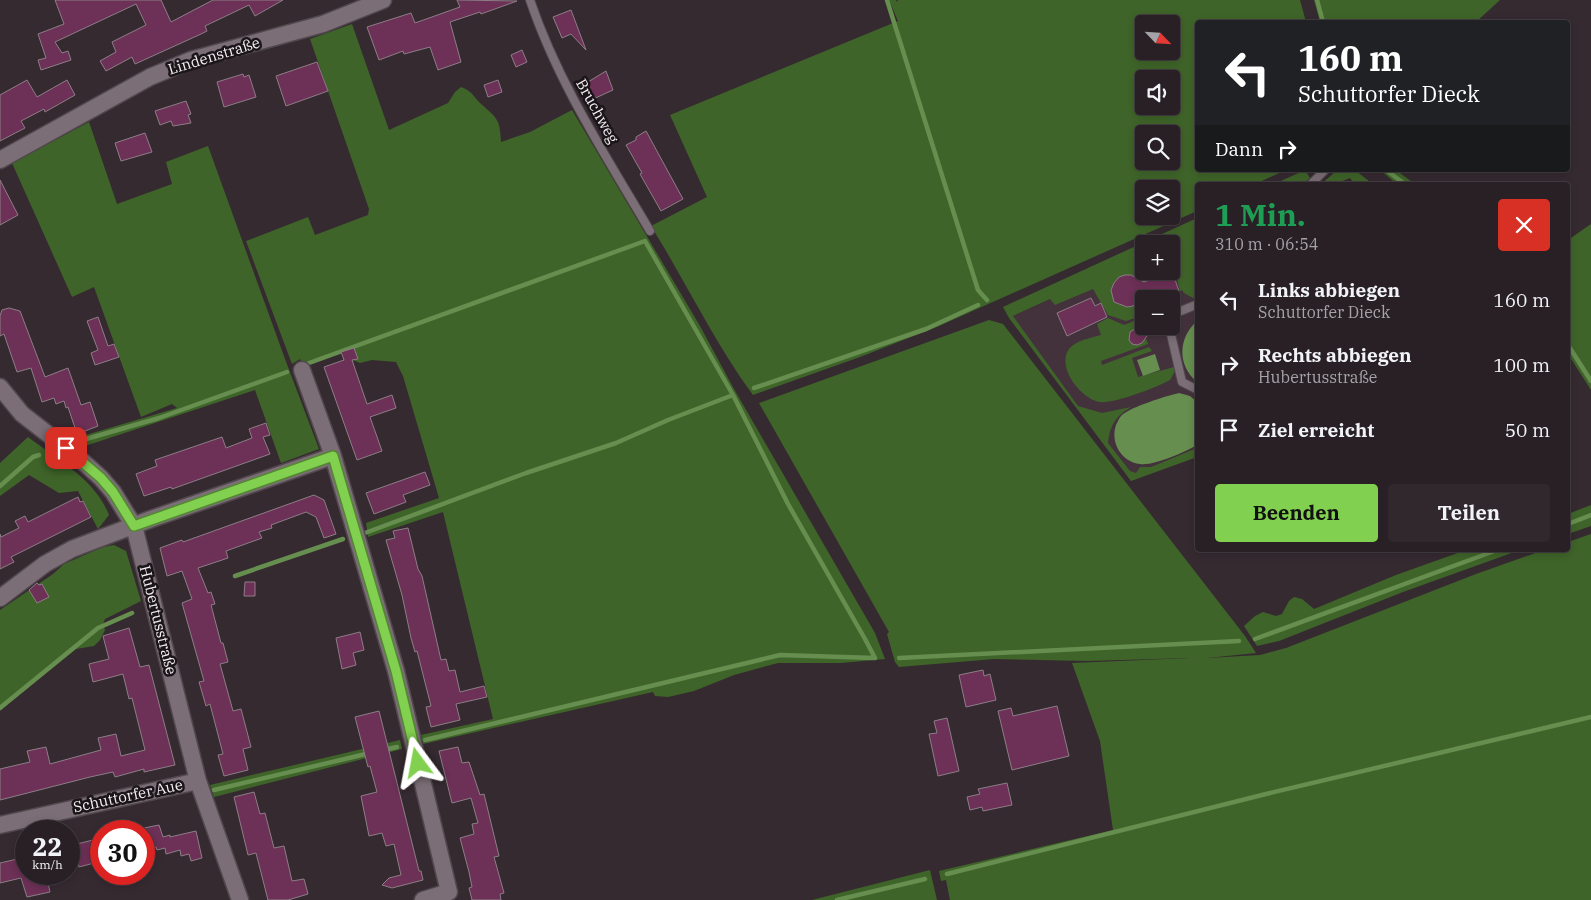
<!DOCTYPE html>
<html lang="de">
<meta charset="utf-8">
<style>
:root{--surface:#282025;--page:#30282d;--text:#f1f3f6;--muted:#a5a3a7;--line:#443e42;--accent:#82d04f}
body{margin:0;font-family:"IBM Plex Serif",serif;background:var(--page);color:var(--text);height:100vh;display:flex;flex-direction:column;font-size:19px;white-space:nowrap}
*{box-sizing:border-box;margin:0}
p{font-size:16px;color:var(--muted)}
.icon{flex:none;width:28px;height:28px;fill:none;stroke:currentColor;stroke-width:2;stroke-linecap:round;stroke-linejoin:round}
.map{position:relative;flex:1;overflow:hidden}
.panel{position:absolute;left:1195px;top:182px;width:375px;height:370px;display:flex;flex-direction:column;background:var(--surface);border-radius:5px;box-shadow:0 2px 8px #0003,0 0 0 1px var(--line)}
.panel>*{flex:none}
.top-card{position:absolute;left:1195px;top:20px;width:375px;height:152px;border-radius:5px;box-shadow:0 2px 8px #0003,0 0 0 1px var(--line);background:#202124;color:#fff;overflow:hidden}
.needle{width:32px;rotate:115deg}
.fabs{position:absolute;left:1135px;top:15px;display:grid;gap:10px}
.fabs a{display:grid;place-items:center;width:45px;height:45px;border-radius:5px;background:var(--surface);box-shadow:0 2px 8px #0003,0 0 0 1px var(--line);font-size:25px}
.speed{position:absolute;left:15px;top:820px;display:flex;gap:10px;font-size:25px;font-weight:700;text-align:center}
.speed>*{display:grid;place-content:center;width:65px;height:65px;border-radius:50%;background:var(--surface);box-shadow:0 2px 8px #0003,0 0 0 1px var(--line);line-height:1}
.speed small{font-size:12px;font-weight:400}
.speed .limit{border:8px solid #d22;background:#fff;color:#111}
.pin{position:absolute;display:grid;place-items:center;width:42px;height:42px;color:#fff;margin:-21px;border-radius:10px;box-shadow:0 2px 8px #0006}
.me{position:absolute;width:55px;margin:-28px;rotate:347deg;stroke-linejoin:round;filter:drop-shadow(0 0 4px #0008)}
.turn{display:flex;align-items:center;gap:18px;height:105px;padding:0 20px;font-size:22px}
.turn .icon{width:65px;height:65px;stroke-width:2.5}
.turn b{display:block;font-size:35px;line-height:42px}
.then{display:flex;align-items:center;height:48px;padding:0 20px;background:#0003;gap:10px;font-size:19px}
.round{display:grid;place-items:center;flex:none;width:52px;height:52px;border-radius:5px;background:var(--page)}
.overview{display:flex;align-items:center;justify-content:space-between;height:85px;padding:0 20px}
h1{font-size:30px;font-weight:700;line-height:38px;color:#1e9e55}
.action{display:flex;gap:10px;margin-top:auto;padding:10px 20px}
.action a{flex:1;height:58px;border-radius:5px;background:var(--accent);color:#111;font-size:20px;font-weight:700;line-height:58px;text-align:center}
.action a+a{background:var(--page);color:var(--text)}
ul{padding:0;list-style:none}
li{display:flex;align-items:center;gap:15px;height:65px;padding:0 20px}
li div{flex:1}
li b{display:block;font-size:19px}
li em{font-style:normal}
.map>svg:first-child{display:block}
.built{fill:#43323c;fill-rule:evenodd}
.green{fill:#3f6429;fill-rule:evenodd}
.water{fill:#668e4f}
.lines{fill:none;stroke-linecap:round;stroke-linejoin:round}
.stream{stroke:#668e4f;stroke-width:4.5}
.building{fill:#6d3057;stroke:#8c7e86}
.lane-casing{stroke:#51484d;stroke-width:10}
.street-casing{stroke:#51484d;stroke-width:19}
.lane{stroke:#7c6e76;stroke-width:8}
.street{stroke:#7c6e76;stroke-width:16}
.route-casing{stroke:#548733;stroke-width:12}
.route{stroke:#82d04f;stroke-width:9}
.labels{text-anchor:middle;stroke-width:5;stroke-linejoin:round;paint-order:stroke}
.street-label{font-size:15px;fill:#f7eef3;stroke:#1a1518}
</style>
<div class="map">
<svg width="1591" height="900" viewBox="0 0 1591 900">
<rect width="100%" height="100%" fill="#362a31"/>
<!-- built -->
<path class="built" d="M1197,223V457L1131,481L1009,318L1050,299L1144,271H1171V244ZM1144,299H1171V326H1144Z"/>
<!-- green -->
<path class="green" d="M889,0H896L897,2L898,0H1300L1306,22H1198V170H1286L1253,185H1198L1197,211L939,326L860,357L753,395C714,342 686,282 651,226L707,197L670,115L898,21ZM1144,24H1171V51H1144ZM1144,79H1171V106H1144ZM1144,134H1171V161H1144ZM1144,189H1171V216H1144Z
M1314,0H1500L1476,22H1320Z
M352,24L389,130L448,103L455,92L461,87C470,90 473,95 479,102C496,118 500,117 501,142L530,132L572,110L700,326L734,389L875,633L885,659L841,663H778L734,675L694,691L668,697L655,696L653,692L423,744L421,735L493,719L443,512L368,537L366,523L439,498L403,376L396,362L372,360L360,363L353,360L346,350L303,366L300,359L292,364L246,241L308,217L315,235L368,215L369,209L310,39Z
M89,122L117,204L172,184L166,162L208,146L285,359L319,449L281,463L255,390L79,448L69,440L177,408L172,404L141,417L94,287L72,297L12,163Z
M1305,170L1310,178L1301,185H1272Z
M1340,170L1356,171L1374,185H1355L1350,178L1340,182L1338,185H1320L1335,172Z
M1380,170H1396L1416,185H1398Z
M1197,218V296L1193,298L1184,293L1182,290L1180,291L1174,267H1171V244H1144V271H1159L1146,275L1151,292L1144,299V315L1126,321L1108,315L1093,289L1055,305L1050,299L1013,316L1078,406L1102,413L1131,407C1116,416 1110,425 1108,443L1130,471L1136,473L1140,467H1151L1197,448V457L1131,481L1009,318L1003,307Z
M1591,224V390L1568,354V240Z
M1108,318L1124,325L1139,319L1148,344L1101,361L1102,365L1149,347L1152,351L1132,358L1138,377L1174,367L1175,371L1170,380C1158,387 1113,404 1100,402C1081,399 1056,367 1069,349C1076,340 1091,338 1101,335L1097,324Z
M989,320L1003,324L1245,636L1256,653L1207,658L1260,655L1286,648L1476,574L1544,550H1568V542L1591,534V900H950L946,880L941,881L939,871L1113,830L1100,741L1072,663L1190,658L1087,661L994,659L899,667L895,662L887,634L889,632L759,403Z
M28,437C57,459 96,480 109,515L98,529L78,491L59,493L29,475L0,496V463Z
M1591,505V526L1568,534V514Z
M114,545L126,551L141,601L105,619L103,624L105,630L100,640L94,646L76,649L14,699L0,707V610L53,574L64,564L103,547Z
M1466,550H1520L1403,592L1279,641L1257,646L1244,626L1255,616L1263,612L1276,616L1282,614L1289,601L1294,597L1302,599L1314,609L1396,575Z
M400,740L402,749L214,797L210,785Z
M930,870L937,900H812Z"/>
<!-- water -->
<path class="water" d="M1197,321V382C1177,365 1178,338 1197,321Z
M1155,354L1160,370L1143,376L1137,360Z
M1179,393L1190,396L1197,402V445C1185,452 1154,466 1140,464C1121,462 1110,442 1116,425C1118,421 1119,418 1122,415C1131,407 1166,396 1179,393Z"/>
<g class="lines">
<!-- stream -->
<path class="stream" d="M887,0L978,290L987,300
M1317,0L1323,22
M1386,170L1406,185
M1568,345L1591,381
M309,363L645,241L733,395L788,504L865,639L875,658L780,655L425,740
M754,388L926,329L978,305
M76,442L159,418L287,372
M0,486L33,457L39,455
M1568,524L1591,515
M365,533L526,473L616,443L668,420L733,395
M235,576L343,539
M1255,639L1497,550
M899,658L1239,641
M0,708L98,628L132,613
M383,750L397,747
M214,790L370,753
M947,874L1266,794L1591,717
M837,900L925,879"/>
</g>
<!-- building -->
<path class="building" d="M55,0H161L171,22L213,0H283L255,16L249,5L205,26L207,31L201,34L135,64L132,57L106,71L100,61L116,52L112,42L146,25L136,4L55,42L62,53L68,51L71,60L41,70L38,60L46,58L38,34L64,24Z
M457,0L517,1L481,14L480,12L450,22L461,62L438,70L430,47L404,54L403,51L379,60L367,27L411,13L415,23L460,7Z
M571,10L586,50L571,34L562,38L553,17Z
M522,50L527,62L516,67L511,55Z
M317,62L328,91L286,106L276,76Z
M606,71L613,90L591,100L583,85Z
M243,74L244,77L249,75L256,97L224,107L217,82Z
M27,80L37,97L67,80L75,95L45,112L44,109L21,121L25,128L0,141V95Z
M498,80L502,92L488,97L484,85Z
M186,101L191,114L188,115L191,123L173,126L171,121L160,125L155,111Z
M646,131L683,199L661,211L640,174L642,173L626,145L636,140V137Z
M145,133L152,152L121,161L115,143Z
M0,180L18,215L0,225Z
M1172,271L1179,291L1171,294L1173,299H1140L1133,306L1127,307L1114,302L1111,290L1114,283L1119,277L1125,275H1131L1144,282Z
M1091,298L1095,306L1101,303L1107,317L1067,336L1057,313Z
M9,308L20,311L45,377L68,368L81,405L90,402L98,426L77,434L68,407L66,408L64,401L56,404L54,398L42,402L31,368L17,372L4,334L0,336V316L2,310Z
M98,317L108,346L114,344L119,357L95,365L91,353L98,350L87,321Z
M1154,326L1142,343L1137,345L1132,344L1129,340L1130,332L1133,330Z
M354,348L358,359L352,360L367,404L392,395L396,408L370,417L382,451L357,460L324,367L344,360L341,352Z
M266,423L270,435L263,437L270,454L172,489L171,487L144,496L136,474L157,466L155,460L222,437L226,448L252,438L249,429Z
M425,472L430,485L403,495L406,502L374,514L366,493Z
M314,495L324,500L336,534L324,538L316,517L306,512L271,525L272,528L259,532L262,538L226,551L228,558L198,568L208,593L211,592L215,604L211,605L221,643H223L228,662L220,664L233,711L241,709L251,747L243,749L248,770L224,776L218,755L223,754L210,704L206,706L199,682L204,681L182,603L192,599L182,571L167,576L160,548L182,540L183,542Z
M78,497L80,502L83,501L91,517L11,557L14,562L0,569V534L1,537L19,528L15,521L25,516L28,522Z
M408,528L418,569L422,576L441,660L446,659L449,671L455,670L460,692L484,686L487,697L456,704L460,720L431,727L426,707L431,706L417,651L415,652L411,638L402,595L386,540L395,538L393,531Z
M245,582H255V596H244Z
M37,583L39,585L42,584L49,597L37,603L29,590Z
M129,628L140,667L149,665L175,765L144,772V769L115,777L113,772L90,777L0,800V769L30,762L27,751L46,747L50,764L101,750L98,738L116,734L121,756L145,750L132,698L129,699L123,674L93,682L89,664L109,659L103,636Z
M360,632L364,650L353,653L356,665L342,669L336,638Z
M983,670L984,676L990,674L996,700L966,707L959,675Z
M1057,706L1069,756L1012,770L998,711L1011,708L1013,716Z
M379,711L419,871H421L423,880L392,888L382,885L389,878L401,875L394,844L386,846L382,833L369,836L361,796L377,792L370,766L368,767L355,717Z
M947,718L959,771L938,776L929,734L937,733L934,721Z
M458,747L462,763L469,762L480,795L484,794L499,856L494,857L504,893L500,894L501,900H472L469,888L472,887L469,872L460,838L474,834L472,824L478,823L471,798L452,803L439,751Z
M1007,783L1012,805L983,811L982,807L970,810L967,797L980,794L978,789Z
M254,792L260,814L265,813L274,848L284,846L292,881L304,879L308,894L288,900H268L256,853L248,855L234,797Z
M159,825L163,837L170,835V837L196,831L202,858L191,861L189,854L181,856L180,850L166,854L165,848L157,850L156,847L144,850V828Z
M93,840L98,862L79,867L73,845Z
M26,857V874H46L50,892L27,897L21,878L0,883V863Z"/>
<g class="lines">
<defs>
<path id="lane" d="M530,0C558,83 606,156 650,231
M1310,185L1325,170
M1171,315L1198,304
M1169,326L1182,382L1198,390"/>
<path id="street" d="M0,160L150,77L191,60L323,24L383,0
M302,370L333,456L396,671L449,892L423,900
M0,387L22,414L80,459L101,478L113,492L134,526L198,781L240,900
M0,598L45,564L72,549L151,519L333,456
M0,825L198,781"/>
</defs>
<!-- lane casing -->
<use href="#lane" class="lane-casing"/>
<!-- street casing -->
<use href="#street" class="street-casing"/>
<!-- lane -->
<use href="#lane" class="lane"/>
<!-- street -->
<use href="#street" class="street"/>
</g>
<g class="lines">
<defs>
<path id="route" d="M66,448L101,478L113,492L134,526L333,456L396,671L418,763"/>
</defs>
<!-- route casing -->
<use href="#route" class="route-casing"/>
<!-- route -->
<use href="#route" class="route"/>
</g>
<g class="labels">
<!-- street labels -->
<g class="street-label">
<text transform="translate(214 56) rotate(-17)" y="5">Lindenstraße</text>
<text transform="translate(597 111) rotate(61)" y="5">Bruchweg</text>
<text transform="translate(158 620) rotate(76)" y="5">Hubertusstraße</text>
<text transform="translate(128 796) rotate(-12)" y="5">Schuttorfer Aue</text>
</g>
</g>
</svg>
<div class="fabs">
<a><svg class="needle" viewBox="-14 -14 28 28"><path d="M0-13l5 13h-10z" fill="#e53935"/><path d="M0 13l5-13h-10z" fill="#a5a3a7"/></svg></a>
<a><svg class="icon" aria-label="sound" viewBox="0 0 24 24"><path d="M4 9h4l5-4v14l-5-4H4zM17 9q2 3 0 6"/></svg></a>
<a><svg class="icon" aria-label="search" viewBox="0 0 24 24"><circle cx="10" cy="10" r="6"/><path d="M15 15l6 6"/></svg></a>
<a><svg class="icon" aria-label="layers" viewBox="0 0 24 24"><path d="M12 4l9 5-9 5-9-5zM3 14l9 5 9-5"/></svg></a>
<a>+</a>
<a>−</a>
</div>
<div class="speed"><div>22<small>km/h</small></div><div class="limit">30</div></div>
<div class="pin" style="left:66px;top:448px;background:#d93025"><svg class="icon" aria-label="arrive" viewBox="0 0 24 24"><path d="M6 21V4h12l-3 4 3 4H6"/></svg></div>
<svg class="me" style="left:418px;top:763px" viewBox="-20 -20 40 40"><path d="M0-17L14 15 0 8-14 15z" fill="#82d04f" stroke="#fff" stroke-width="4"/></svg>
<div class="top-card">
<div class="turn"><svg class="icon" aria-label="left" viewBox="0 0 24 24"><path d="M17 20v-9H6M10 6l-5 5 5 5"/></svg><div><b>160 m</b>Schuttorfer Dieck</div></div>
<div class="then">Dann<svg class="icon" aria-label="right" viewBox="0 0 24 24"><path d="M7 20v-9h11M14 6l5 5-5 5"/></svg></div>
</div>
<section class="panel">
<div class="overview"><div><h1>1 Min.</h1><p>310 m · 06:54</p></div><a class="round" style="background:#d93025;color:#fff"><svg class="icon" aria-label="close" viewBox="0 0 24 24"><path d="M6 6l12 12M18 6L6 18"/></svg></a></div>
<ul>
<li><svg class="icon" aria-label="left" viewBox="0 0 24 24"><path d="M17 20v-9H6M10 6l-5 5 5 5"/></svg><div><b>Links abbiegen</b><p>Schuttorfer Dieck</p></div><em>160 m</em></li>
<li><svg class="icon" aria-label="right" viewBox="0 0 24 24"><path d="M7 20v-9h11M14 6l5 5-5 5"/></svg><div><b>Rechts abbiegen</b><p>Hubertusstraße</p></div><em>100 m</em></li>
<li><svg class="icon" aria-label="arrive" viewBox="0 0 24 24"><path d="M6 21V4h12l-3 4 3 4H6"/></svg><div><b>Ziel erreicht</b></div><em>50 m</em></li>
</ul>
<div class="action"><a>Beenden</a><a>Teilen</a></div>
</section>
</div>
